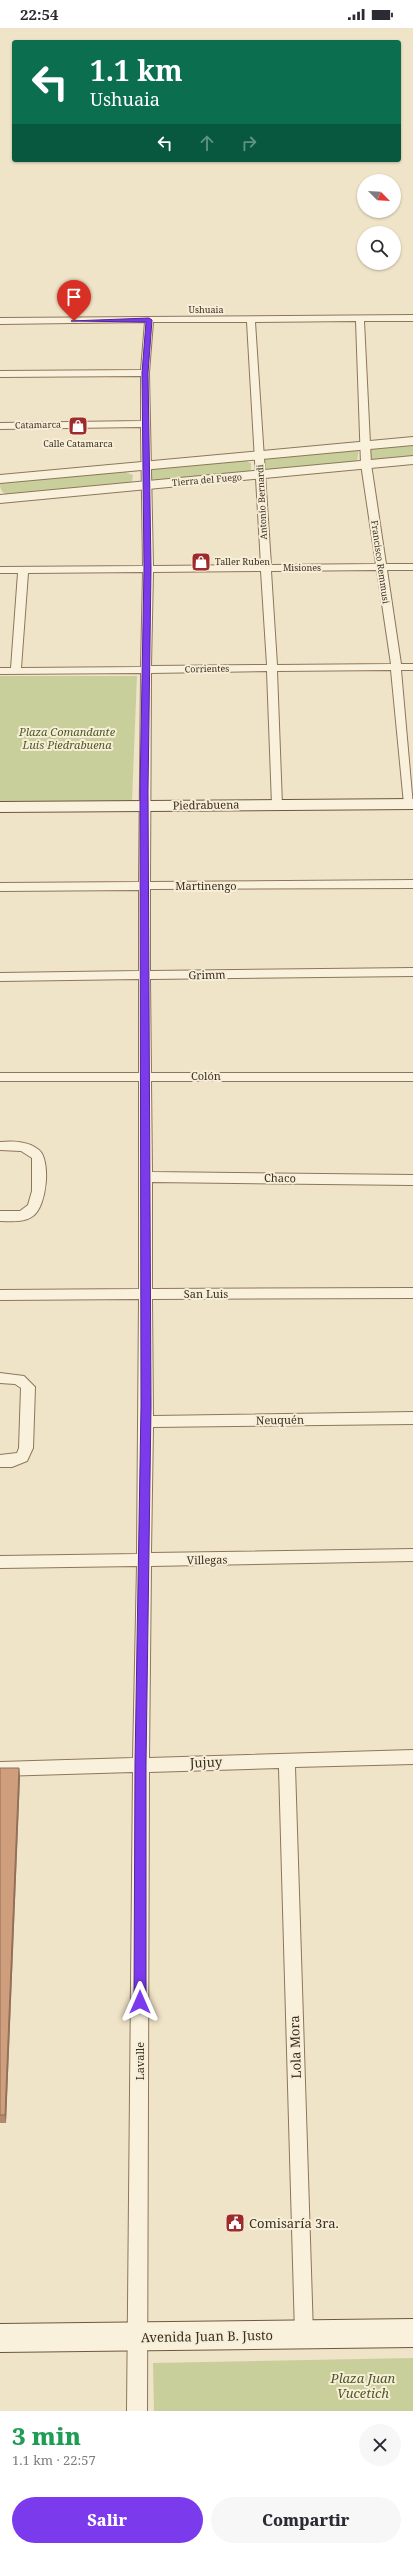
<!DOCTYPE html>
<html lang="es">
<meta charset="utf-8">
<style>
:root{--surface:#fff;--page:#f7f7f7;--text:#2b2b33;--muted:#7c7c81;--accent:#7c3aed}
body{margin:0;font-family:"Noto Serif",serif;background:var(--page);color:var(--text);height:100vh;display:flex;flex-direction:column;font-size:15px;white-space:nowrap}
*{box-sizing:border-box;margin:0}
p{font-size:13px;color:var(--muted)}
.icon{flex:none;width:22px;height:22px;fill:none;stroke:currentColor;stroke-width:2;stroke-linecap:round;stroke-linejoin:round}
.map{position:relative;height:2383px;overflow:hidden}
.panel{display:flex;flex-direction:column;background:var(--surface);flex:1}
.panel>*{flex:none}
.top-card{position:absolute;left:12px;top:12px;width:389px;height:122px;border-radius:4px;box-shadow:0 1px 3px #0004;background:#0b6e4f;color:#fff;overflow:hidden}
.needle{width:26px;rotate:114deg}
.buttons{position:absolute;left:357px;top:146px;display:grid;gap:8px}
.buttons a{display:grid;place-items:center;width:44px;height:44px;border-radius:50%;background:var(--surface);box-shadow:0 1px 3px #0004;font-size:20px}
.pin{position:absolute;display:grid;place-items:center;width:34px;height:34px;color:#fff;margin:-41px -17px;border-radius:50% 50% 50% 0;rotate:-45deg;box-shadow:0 0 4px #0007}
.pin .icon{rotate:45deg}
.me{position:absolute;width:44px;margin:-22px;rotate:0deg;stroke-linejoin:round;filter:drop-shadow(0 0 3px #0008)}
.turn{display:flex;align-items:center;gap:14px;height:84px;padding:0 12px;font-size:18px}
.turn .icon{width:52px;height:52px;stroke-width:2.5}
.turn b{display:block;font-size:28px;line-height:34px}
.lanes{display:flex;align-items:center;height:38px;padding:0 12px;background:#0003;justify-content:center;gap:20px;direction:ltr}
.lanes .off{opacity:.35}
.round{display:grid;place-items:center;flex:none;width:42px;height:42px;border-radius:21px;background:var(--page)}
.headline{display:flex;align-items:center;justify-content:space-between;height:68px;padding:0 12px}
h1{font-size:24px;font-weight:800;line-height:30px;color:#1e9e55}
.cta{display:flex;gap:8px;margin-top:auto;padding:8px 12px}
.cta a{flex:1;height:46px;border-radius:24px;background:var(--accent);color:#fff;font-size:16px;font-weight:800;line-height:46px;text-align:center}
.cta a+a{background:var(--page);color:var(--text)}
.status{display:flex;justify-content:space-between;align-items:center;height:28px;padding:0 20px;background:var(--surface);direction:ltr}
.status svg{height:11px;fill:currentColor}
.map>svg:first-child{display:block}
.green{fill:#c9cf9b}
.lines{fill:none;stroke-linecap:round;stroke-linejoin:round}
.minor-casing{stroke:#8d765c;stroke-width:2}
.tertiary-casing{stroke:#8d765c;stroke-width:2}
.secondary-casing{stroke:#6f573f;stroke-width:2}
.minor{fill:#faf1dc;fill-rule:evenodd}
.tertiary{fill:#faf1dc;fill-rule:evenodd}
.secondary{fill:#faf1dc;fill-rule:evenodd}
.wall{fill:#b2896c}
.shaded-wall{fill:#916f58}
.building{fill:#cf9f7d;stroke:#916f58}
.route{fill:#7c3aed;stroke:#51269a}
.labels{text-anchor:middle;stroke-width:4;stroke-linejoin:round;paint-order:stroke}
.far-street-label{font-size:9px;fill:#3d2e20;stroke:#f7eed8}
.far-poi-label{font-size:9px;fill:#3d2e20;stroke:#f7eed8}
.park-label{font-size:11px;font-style:italic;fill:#4d5a26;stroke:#f7eed8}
.street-label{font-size:11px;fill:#3d2e20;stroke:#f7eed8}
.near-street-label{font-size:13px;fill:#3d2e20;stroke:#f7eed8}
.near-poi-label{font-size:13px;fill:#3d2e20;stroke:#f7eed8;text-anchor:start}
.near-park-label{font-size:13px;font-style:italic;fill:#4d5a26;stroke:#f7eed8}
</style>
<div class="status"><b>22:54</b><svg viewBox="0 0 49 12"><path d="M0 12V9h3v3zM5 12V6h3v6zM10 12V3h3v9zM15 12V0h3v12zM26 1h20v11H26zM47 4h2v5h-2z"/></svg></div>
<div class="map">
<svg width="413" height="2383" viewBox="0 0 413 2383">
<rect width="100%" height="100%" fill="#f0e4c8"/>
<!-- green -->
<path class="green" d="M413,416V429L369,432L367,425L372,420Z
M359,421L357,433L264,443L259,433L265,430Z
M244,432L251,435V442L246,445L148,453L149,442L156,439Z
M123,443L133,447L132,455L9,467C2,465 0,462 0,455Z
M0,648H137L132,774H0Z
M413,2330V2383H154L153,2335Z"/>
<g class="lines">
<defs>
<path id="minor" d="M413,287V293H364L371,436L386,536H413V542H387L401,636H413V642H401L413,778L409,779L404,776L391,642L277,643L282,777L277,780L272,777L267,643L151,645L150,854L413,852V860L150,861V943L413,940V948L150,951L151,1045H413V1053H151L152,1144L413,1147V1157L152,1154V1261L413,1260V1270L152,1271L153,1388L413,1384V1396L153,1399L151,1525L413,1521V1533L151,1538L149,1730L413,1722V1736L295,1739L313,2306L311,2313L304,2315L297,2313L295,2306L279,1740L149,1744L147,2383H127L133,1744L0,1748V1734L133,1730L137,1538L0,1540V1528L137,1526L139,1271L0,1272V1262L139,1261V1053H0V1045H139V951L0,953V945L139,943V862L0,863V855L139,854L141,645L0,646V640H11L18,545H0V539L143,538L141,399L0,401V395L141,393V348L0,349V343L141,342L145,294L0,296V290ZM356,293L361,436L376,536L271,537L255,294ZM153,294H247L261,537L153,538L149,345ZM377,542L391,636L277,637L271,543ZM261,543L267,637L151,638L153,544ZM143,544L141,639L21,640L28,545Z
M0,1114C13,1113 28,1113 39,1122C51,1132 47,1178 33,1188C24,1195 11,1193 0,1193V1183H20L28,1177L32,1163V1130L21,1123L0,1122Z
M0,1345L24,1348L35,1359L33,1420L27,1433L12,1439H0V1427L17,1425L19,1420L21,1360L15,1356L0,1355Z"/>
<path id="tertiary" d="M413,409V417L0,455V447Z
M413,428V436L0,475V467Z"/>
<path id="secondary" d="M413,771V781L0,784V774Z
M413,2291V2319L0,2324V2296Z"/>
</defs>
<!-- minor casing -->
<use href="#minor" class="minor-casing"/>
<!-- tertiary casing -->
<use href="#tertiary" class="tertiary-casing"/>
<!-- secondary casing -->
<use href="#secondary" class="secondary-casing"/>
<!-- minor -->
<use href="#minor" class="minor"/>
<!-- tertiary -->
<use href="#tertiary" class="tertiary"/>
<!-- secondary -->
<use href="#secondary" class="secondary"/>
</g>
<!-- wall -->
<path class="wall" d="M0,1740H19L20,1749L6,2095H0Z"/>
<!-- shaded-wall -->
<path class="shaded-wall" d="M19,1740L20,1749L6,2095L5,2087Z"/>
<!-- building -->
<path class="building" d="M0,1740H19L5,2087H0Z"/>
<!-- route -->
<path class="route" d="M149,290L152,292L148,345L151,540L148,763L151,1378L146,1736V1974L140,1980L134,1974L135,1736L141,1378L140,763L144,540L142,345L146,294L71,293Z"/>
<!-- icons -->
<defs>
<symbol id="shop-square" viewBox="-11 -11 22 22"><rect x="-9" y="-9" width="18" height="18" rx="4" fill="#9e2a2b" stroke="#f7eed8"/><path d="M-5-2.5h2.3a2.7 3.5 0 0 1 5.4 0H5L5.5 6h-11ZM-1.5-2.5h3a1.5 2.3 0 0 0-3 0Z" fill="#fff"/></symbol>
<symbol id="civic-square" viewBox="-11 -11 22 22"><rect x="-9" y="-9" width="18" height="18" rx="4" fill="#9e2a2b" stroke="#f7eed8"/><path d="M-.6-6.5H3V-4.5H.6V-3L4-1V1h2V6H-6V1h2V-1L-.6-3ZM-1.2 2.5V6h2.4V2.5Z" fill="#fff"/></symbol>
</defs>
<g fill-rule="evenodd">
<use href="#shop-square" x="67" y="387" width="22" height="22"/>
<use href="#shop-square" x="190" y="523" width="22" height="22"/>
<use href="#civic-square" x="224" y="2184" width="22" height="22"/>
</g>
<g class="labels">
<!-- far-street labels -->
<g class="far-street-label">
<text x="206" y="285">Ushuaia</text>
<text transform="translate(38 397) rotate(-1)" y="3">Catamarca</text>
<text transform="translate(207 452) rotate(-5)" y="3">Tierra del Fuego</text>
<text transform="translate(262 474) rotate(-93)" y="3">Antonio Bernardi</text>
<text transform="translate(380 534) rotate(82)" y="3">Francisco Remmusi</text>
<text x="302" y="543">Misiones</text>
<text transform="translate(207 641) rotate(-1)" y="3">Corrientes</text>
</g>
<!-- far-poi labels -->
<g class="far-poi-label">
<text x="78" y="419">Calle Catamarca</text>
<text x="215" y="537" text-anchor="start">Taller Ruben</text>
</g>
<!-- park labels -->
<g class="park-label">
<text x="67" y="708">Plaza Comandante<tspan x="67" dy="13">Luis Piedrabuena</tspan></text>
</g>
<!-- street labels -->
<g class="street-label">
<text transform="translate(206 777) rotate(-1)" y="4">Piedrabuena</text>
<text x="206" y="862">Martinengo</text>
<text transform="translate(207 947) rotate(-1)" y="4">Grimm</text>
<text x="206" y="1052">Colón</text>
<text transform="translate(280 1150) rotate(1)" y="4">Chaco</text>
<text x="206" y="1270">San Luis</text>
<text transform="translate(280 1392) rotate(-1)" y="4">Neuquén</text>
<text transform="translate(207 1532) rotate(-1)" y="4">Villegas</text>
<text transform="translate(140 2033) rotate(-90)" y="4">Lavalle</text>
</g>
<!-- near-street labels -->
<g class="near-street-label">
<text transform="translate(206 1734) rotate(-2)" y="5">Jujuy</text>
<text transform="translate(295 2019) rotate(-92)" y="5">Lola Mora</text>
<text transform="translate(207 2308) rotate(-1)" y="5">Avenida Juan B. Justo</text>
</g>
<!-- near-poi labels -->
<g class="near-poi-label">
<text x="249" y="2200">Comisaría 3ra.</text>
</g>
<!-- near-park labels -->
<g class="near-park-label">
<text x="363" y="2355">Plaza Juan<tspan x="363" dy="15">Vucetich</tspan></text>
</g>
</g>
</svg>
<div class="buttons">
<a><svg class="needle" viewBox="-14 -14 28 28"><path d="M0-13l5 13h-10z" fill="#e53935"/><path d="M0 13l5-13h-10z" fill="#7c7c81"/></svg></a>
<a><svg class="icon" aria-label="search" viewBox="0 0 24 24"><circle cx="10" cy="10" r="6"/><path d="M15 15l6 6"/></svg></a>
</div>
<div class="pin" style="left:74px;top:293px;background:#d93025"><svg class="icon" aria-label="arrive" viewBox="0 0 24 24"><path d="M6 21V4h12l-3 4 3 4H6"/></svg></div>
<svg class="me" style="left:140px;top:1974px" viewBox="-20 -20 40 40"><path d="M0-17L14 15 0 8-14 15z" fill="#7c3aed" stroke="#fff" stroke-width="4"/></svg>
<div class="top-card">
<div class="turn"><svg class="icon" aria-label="left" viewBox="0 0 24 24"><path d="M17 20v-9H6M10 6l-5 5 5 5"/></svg><div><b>1.1 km</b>Ushuaia</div></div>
<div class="lanes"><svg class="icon" aria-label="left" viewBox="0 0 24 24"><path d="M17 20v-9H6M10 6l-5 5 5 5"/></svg><svg class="icon off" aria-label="ahead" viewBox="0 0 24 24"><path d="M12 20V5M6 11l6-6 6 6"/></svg><svg class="icon off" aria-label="right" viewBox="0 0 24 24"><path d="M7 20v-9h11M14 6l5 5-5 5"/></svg></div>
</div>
</div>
<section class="panel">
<div class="headline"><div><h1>3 min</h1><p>1.1 km · 22:57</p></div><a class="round"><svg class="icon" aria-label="close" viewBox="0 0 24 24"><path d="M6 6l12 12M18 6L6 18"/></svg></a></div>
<div class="cta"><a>Salir</a><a>Compartir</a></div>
</section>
